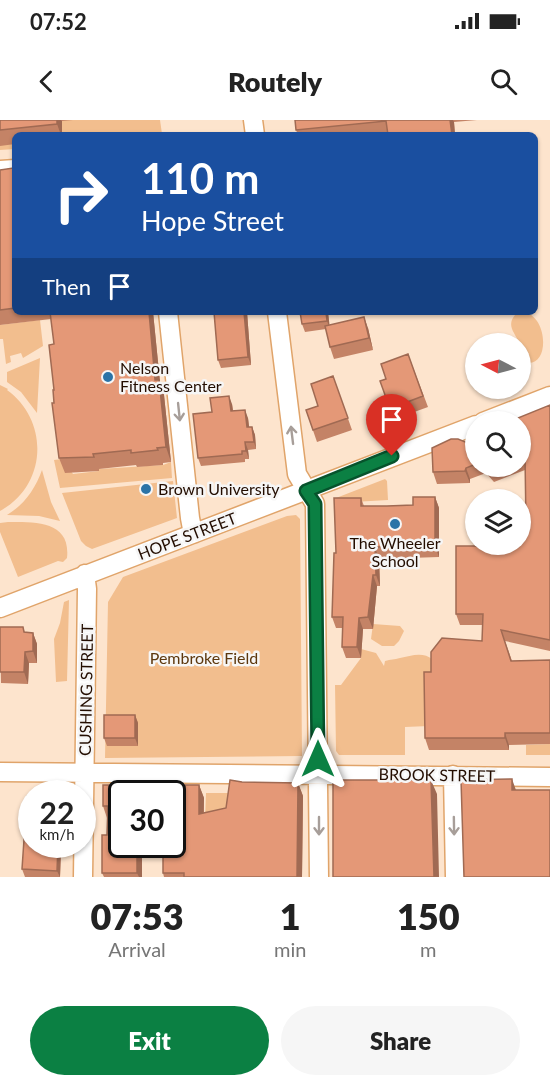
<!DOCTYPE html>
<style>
:root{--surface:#fff;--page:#f6f6f6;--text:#222;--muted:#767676;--accent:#0b8043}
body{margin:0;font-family:Lato,sans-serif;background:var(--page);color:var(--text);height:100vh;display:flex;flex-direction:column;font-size:22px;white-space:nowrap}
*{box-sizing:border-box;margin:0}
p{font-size:20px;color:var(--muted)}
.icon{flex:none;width:33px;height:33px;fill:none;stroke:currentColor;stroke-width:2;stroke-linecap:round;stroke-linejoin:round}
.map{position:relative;height:757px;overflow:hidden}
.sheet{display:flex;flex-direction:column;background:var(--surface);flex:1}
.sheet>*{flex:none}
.hud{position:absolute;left:12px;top:12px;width:526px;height:183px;border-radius:9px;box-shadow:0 2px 4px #0004;background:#1a4fa0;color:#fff;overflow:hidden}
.needle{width:39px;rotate:276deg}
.controls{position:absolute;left:465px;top:213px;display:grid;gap:12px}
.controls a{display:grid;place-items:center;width:66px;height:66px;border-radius:50%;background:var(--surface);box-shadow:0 2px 4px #0004;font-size:30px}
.speed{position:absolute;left:18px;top:660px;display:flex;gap:12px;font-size:30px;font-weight:700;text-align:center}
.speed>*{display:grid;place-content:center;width:78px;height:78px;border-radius:50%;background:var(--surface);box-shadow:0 2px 4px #0004;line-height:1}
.speed small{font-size:15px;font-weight:400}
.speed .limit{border:3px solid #111;border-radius:9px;background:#fff;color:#111}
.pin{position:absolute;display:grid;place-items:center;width:51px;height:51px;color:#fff;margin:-62px -26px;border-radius:50% 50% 50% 0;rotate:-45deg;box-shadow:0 0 6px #0007}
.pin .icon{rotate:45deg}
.me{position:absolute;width:66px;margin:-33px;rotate:0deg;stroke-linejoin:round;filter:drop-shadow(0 0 4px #0008)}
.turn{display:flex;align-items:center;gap:21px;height:126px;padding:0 30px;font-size:27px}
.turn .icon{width:78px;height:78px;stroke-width:2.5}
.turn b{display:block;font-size:42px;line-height:51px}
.then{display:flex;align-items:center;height:57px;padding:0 30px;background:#0003;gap:12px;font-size:22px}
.eta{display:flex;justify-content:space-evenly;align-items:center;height:102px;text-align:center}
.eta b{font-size:36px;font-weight:800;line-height:42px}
.cta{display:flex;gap:12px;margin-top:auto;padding:12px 30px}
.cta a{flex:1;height:69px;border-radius:36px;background:var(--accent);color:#fff;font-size:24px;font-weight:800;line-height:69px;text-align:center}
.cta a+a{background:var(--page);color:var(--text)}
.status{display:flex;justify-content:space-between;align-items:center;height:42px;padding:0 30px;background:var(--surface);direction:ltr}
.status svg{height:16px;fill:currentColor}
header{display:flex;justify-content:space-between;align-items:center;height:78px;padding:0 30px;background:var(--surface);font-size:27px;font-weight:800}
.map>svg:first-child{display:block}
.green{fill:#f2be8e}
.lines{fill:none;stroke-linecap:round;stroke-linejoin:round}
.minor-casing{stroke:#e0a46a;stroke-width:21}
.minor{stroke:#fff;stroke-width:18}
.wall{fill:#c48366}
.shaded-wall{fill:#a06a53}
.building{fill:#e49877;stroke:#a06a53;stroke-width:1.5}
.oneway{stroke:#a79e99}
.route-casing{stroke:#07532c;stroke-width:15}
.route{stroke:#0b8043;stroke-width:10}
.poi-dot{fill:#2b73a7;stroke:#f6f6f6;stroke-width:2}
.labels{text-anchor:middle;stroke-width:5;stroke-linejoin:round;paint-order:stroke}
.poi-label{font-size:16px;fill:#230d00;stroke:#f6f6f6;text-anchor:start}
.street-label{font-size:16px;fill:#230d00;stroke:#f6f6f6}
.park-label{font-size:16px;fill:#5d380e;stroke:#f6f6f6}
</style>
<div class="status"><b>07:52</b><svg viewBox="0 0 49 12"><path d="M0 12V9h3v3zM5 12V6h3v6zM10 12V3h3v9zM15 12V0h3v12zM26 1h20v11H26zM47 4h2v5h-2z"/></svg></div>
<header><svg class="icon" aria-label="back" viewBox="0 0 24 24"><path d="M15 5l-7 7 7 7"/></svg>Routely<svg class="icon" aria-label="search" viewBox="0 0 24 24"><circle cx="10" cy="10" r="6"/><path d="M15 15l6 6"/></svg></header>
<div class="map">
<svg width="550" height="757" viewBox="0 0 550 757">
<rect width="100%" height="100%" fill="#fde4cd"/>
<!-- green -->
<path class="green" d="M0,0H160L162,14L15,15V29L0,30Z
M524,192C550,197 550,254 521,241L520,224L519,223C515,212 506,206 515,195Z
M40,200L43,226L23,238L21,233L10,236L11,242L6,244L3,219H0V205Z
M40,238L37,293L21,272L7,262V252Z
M0,265L8,269L7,270C50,301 47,366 0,391Z
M62,339L73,354L99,351V349L163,345L171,342L172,358L60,368L54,340Z
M42,350L51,382L60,401L39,396L7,395C25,384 35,369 42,350Z
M385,359L387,361L388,380L336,383V378Z
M173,361L177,398L92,429L86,426L81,421L62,373Z
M296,395L300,399L302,636L105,638L108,482L123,457L287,396Z
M8,402C36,402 71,401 67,438L63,442L58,441L18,457L0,412V403Z
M69,480L67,561L56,562L54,519L60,503L64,482Z
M373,504L400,506L404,511L399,521L394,526H382L371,519Z
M361,529L376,533L384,546L385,541C391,539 394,540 400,538C411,536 423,531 433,540L429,606L405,607V635H339L336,631L335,565H341L361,538Z
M550,624V635H526V625Z
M206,673H232L227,696L205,701Z"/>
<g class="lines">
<defs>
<path id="minor" d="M253,0L255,15
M0,50L15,49
M168,192L190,398L193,414
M277,192L297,354L315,384L319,757
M483,302L550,276
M0,488L476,305
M0,652L550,657
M453,655L455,757
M83,757L87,469L85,454"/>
</defs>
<!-- minor casing -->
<use href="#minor" class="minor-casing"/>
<!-- minor -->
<use href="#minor" class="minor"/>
</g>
<!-- wall -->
<path class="wall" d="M0,0H73L62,1V15H15V24L0,26Z
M295,0H477L454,2L455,15H388V13L364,15H298L296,10Z
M13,48L15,53V192H153L160,262L164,275L171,342L163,343V345L137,347L136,345L99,349V351L65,353L59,338L54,283V224L51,199L0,205V50Z
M214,192H247L251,245L221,248L218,240Z
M328,192L329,205L368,208L373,230L334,239L330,227L326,209L305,212L302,204Z
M408,234L428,287L406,295L405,293L393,297L380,261L386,259Z
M333,256L352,310L317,322L306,290L318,286Z
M232,284L233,291L248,298L249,307H252L255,315L256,329L248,330L249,339H245V342L201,346L198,338L212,292Z
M550,285V531L505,521L512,541L550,540V624L509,625V630H429L425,618L431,552L482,521L483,505H460L456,494L501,426L526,403L525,350L494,362L486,353L470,359V363L437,364L433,352L475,326L476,314V346H520V302Z
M435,377L439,388V437L379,439L380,466H377L373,509H363L361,538H346L342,527V508H336L332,497L336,433L361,378L364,386H387L413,385Z
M0,507H23L25,513H33L37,524V543H29L28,564L1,563Z
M135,595L138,603V626H107L104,618Z
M230,660L242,662L298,663L303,676L302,757H164L163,753V724H172V674H122V724H142V757H104L102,753V715H107V698L103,686V665H131L132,669L163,670V665H199L204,678V693L226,688Z
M32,724L61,729L60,757H25L22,749Z"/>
<!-- shaded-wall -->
<path class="shaded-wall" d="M57,0H61L62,1V15H61L57,4Z
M450,0H453L454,2L455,15H452Z
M149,192H153L160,262L164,275L171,342L166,327L155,260Z
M244,192H247L251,245L248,237Z
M326,192H328L330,209L327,201Z
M364,197L368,208L373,230L369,218Z
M229,276L232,284L234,299L231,291Z
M245,290L248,298L250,315L247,307Z
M252,307L255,315L256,329L254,322Z
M245,322L248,330L249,339L246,331Z
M466,348L470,359V363L465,351Z
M435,377L439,388V437L435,426Z
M375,427L379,439L380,466L376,455Z
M373,455L377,466L373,509L368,497Z
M359,498L363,509L361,538L357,527Z
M33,513L37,524V543L33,531Z
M25,532L29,543L28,564L24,552Z
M135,595L138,603V626L135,618Z
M505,613L509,625V630L505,618Z
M512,659L517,673L512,670Z
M431,660L437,674L439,757H434Z
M298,663L303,676L302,757H297Z
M199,665L204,678L203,707L199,694Z
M58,724H60L61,729L60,757L57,751Z
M137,724H142V757H139L137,753Z"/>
<!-- building -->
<path class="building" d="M0,0H57V4L0,10Z
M295,0H450L452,15H388L386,1L296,10Z
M13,48L14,54L15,53V188L0,190V50Z
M50,192H149L155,260H159L166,327L157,328L158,330L131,333V330L93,334L94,337L59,338L52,283H54L53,270H54L49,225L54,224Z
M214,192H244L248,237L218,240Z
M300,192H326L327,201L302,204Z
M364,197L369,218L330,227L325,206Z
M408,234L423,276L402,284L401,281L389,286L380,261L386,259L381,244Z
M333,256L348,298L313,310L306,290L318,286L311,264Z
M229,276L231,291L245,290L247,307H252L254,322H245L246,331H242V334L198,338L193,294L212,292L210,278Z
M550,285V520L501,510L511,541L550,540V613H505V618H425L424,552H431V532L442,518L482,521L483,494H456V426H501V424H520V403H526L525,336L520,338V302H508Z
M476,314V344L466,348L465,351L433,352L432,328L451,319H458L475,326Z
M487,346H500L490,350Z
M413,377H435V426L375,427L376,455H373L368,497L359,498L357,527H342L343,497H332L334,433H336L334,378H361V386H387L413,385Z
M0,507H23L24,512L33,513V531L25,532L24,552H0Z
M104,595H135V618H104Z
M512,659V670H550V757H464L461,660Z
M230,660L242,662L298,663L297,757H184V753H163V724H172V674H122V724H137V753H102V715H107L108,686H103V665H131V669L163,670V665H199V694L226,688Z
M333,660H431L434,757H333Z
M41,673H58V674H40Z
M27,676H32V724H58L57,751L22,749Z"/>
<!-- one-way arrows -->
<defs><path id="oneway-shaft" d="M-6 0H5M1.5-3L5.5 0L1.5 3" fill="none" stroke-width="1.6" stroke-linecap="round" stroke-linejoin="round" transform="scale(1.5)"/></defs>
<g class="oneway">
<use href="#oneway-shaft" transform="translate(179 292) rotate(84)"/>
<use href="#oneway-shaft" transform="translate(292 315) rotate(-97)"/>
<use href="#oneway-shaft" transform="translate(319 706) rotate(90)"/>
<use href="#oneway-shaft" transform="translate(454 706) rotate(89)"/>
</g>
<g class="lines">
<defs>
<path id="route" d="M318,639L315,384L306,371L392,336"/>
</defs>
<!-- route casing -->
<use href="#route" class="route-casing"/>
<!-- route -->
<use href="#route" class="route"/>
</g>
<!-- markers -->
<g class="poi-dot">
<circle cx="108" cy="257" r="6"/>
<circle cx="146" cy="369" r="6"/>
<circle cx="395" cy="404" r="6"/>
</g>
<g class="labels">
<!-- poi labels -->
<g class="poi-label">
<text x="120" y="254">Nelson<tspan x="120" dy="18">Fitness Center</tspan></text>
<text x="158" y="375">Brown University</text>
<text x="395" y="429" text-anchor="middle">The Wheeler<tspan x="395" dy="18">School</tspan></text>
</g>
<!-- street labels -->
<g class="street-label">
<text transform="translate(187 416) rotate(-21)" y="6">HOPE STREET</text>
<text transform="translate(86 570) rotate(-89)" y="6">CUSHING STREET</text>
<text transform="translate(437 655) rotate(1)" y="6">BROOK STREET</text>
</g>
<!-- park labels -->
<g class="park-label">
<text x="204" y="544">Pembroke Field</text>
</g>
</g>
</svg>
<div class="controls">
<a><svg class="needle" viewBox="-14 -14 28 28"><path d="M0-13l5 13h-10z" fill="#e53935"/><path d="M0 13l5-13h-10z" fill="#767676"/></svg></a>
<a><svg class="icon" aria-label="search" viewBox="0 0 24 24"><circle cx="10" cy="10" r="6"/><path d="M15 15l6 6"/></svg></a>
<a><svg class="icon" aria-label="layers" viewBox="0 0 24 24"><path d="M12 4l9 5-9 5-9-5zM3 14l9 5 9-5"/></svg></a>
</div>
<div class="speed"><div>22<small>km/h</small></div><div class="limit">30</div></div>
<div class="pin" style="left:392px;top:336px;background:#d93025"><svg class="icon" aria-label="arrive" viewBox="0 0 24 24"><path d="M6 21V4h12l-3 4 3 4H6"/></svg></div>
<svg class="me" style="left:318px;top:639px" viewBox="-20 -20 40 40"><path d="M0-17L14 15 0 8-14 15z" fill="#0b8043" stroke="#fff" stroke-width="4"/></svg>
<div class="hud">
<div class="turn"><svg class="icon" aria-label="right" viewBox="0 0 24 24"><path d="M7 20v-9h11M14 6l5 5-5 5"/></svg><div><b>110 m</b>Hope Street</div></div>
<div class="then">Then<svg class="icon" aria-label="arrive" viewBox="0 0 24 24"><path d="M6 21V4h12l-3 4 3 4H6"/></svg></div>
</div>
</div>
<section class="sheet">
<div class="eta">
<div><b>07:53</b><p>Arrival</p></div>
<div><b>1</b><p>min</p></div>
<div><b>150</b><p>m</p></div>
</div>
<div class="cta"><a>Exit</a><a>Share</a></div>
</section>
